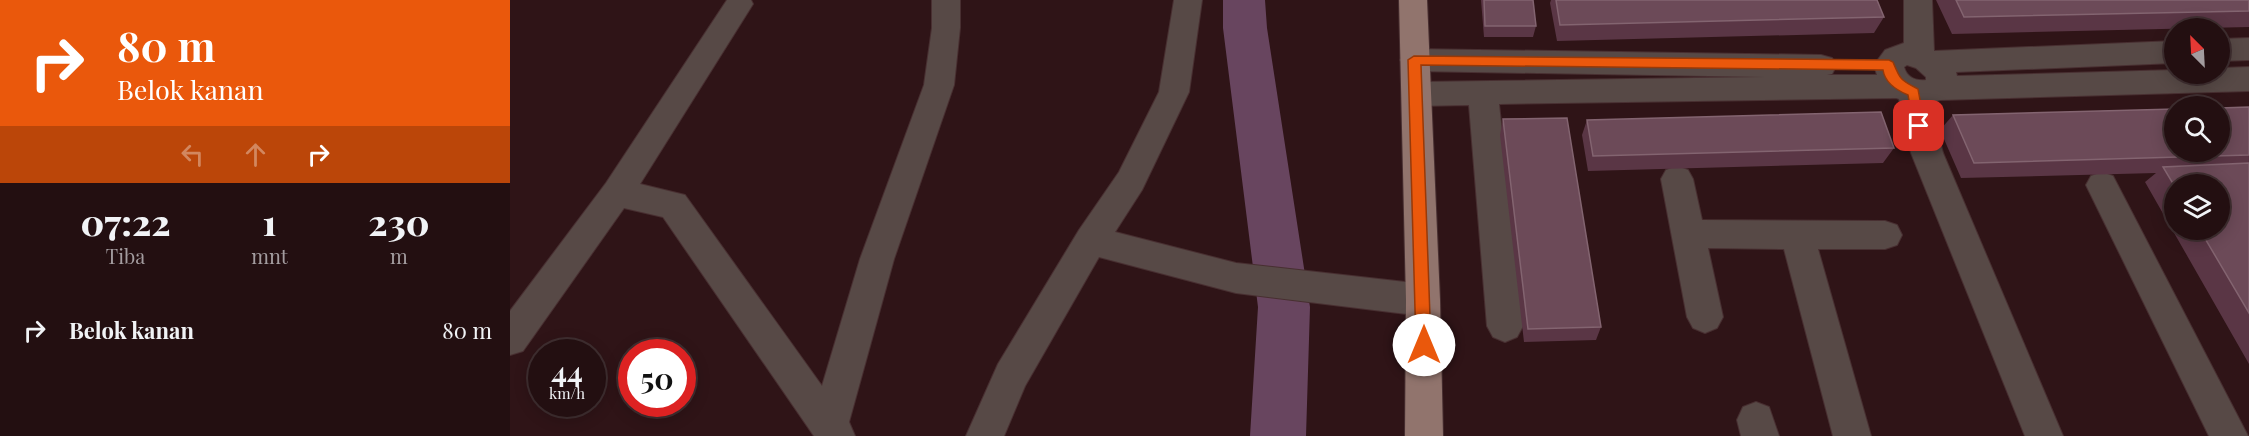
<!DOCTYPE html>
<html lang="id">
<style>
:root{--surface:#230f11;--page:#2f1d1f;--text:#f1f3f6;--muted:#a39c9f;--line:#402f31}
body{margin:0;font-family:"Playfair Display",serif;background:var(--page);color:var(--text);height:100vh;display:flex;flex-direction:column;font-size:22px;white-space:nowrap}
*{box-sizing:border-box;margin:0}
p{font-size:20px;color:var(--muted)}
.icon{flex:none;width:33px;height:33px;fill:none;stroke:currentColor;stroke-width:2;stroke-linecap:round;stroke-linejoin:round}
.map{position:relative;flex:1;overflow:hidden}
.sheet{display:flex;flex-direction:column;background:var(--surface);width:510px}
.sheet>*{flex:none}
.hud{background:#ea580c;color:#fff;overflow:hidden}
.needle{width:39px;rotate:336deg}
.controls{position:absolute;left:1654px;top:18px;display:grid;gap:12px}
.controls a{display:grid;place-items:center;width:66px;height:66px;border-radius:50%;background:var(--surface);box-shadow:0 3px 15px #0003,0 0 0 2px var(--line);font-size:30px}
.speed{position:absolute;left:18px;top:339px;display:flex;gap:12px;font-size:30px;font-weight:700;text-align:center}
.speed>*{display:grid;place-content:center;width:78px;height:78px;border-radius:50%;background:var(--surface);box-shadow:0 3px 15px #0003,0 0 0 2px var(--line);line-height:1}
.speed small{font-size:15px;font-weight:400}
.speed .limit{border:9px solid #d22;background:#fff;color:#111}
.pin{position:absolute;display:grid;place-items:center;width:51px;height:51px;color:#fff;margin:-26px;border-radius:12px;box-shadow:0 3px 9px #0006}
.me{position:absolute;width:66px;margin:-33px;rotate:0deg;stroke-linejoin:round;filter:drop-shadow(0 0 4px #0008)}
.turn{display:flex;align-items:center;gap:21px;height:126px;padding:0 18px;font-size:27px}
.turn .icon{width:78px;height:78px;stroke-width:2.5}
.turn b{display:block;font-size:42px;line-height:51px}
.lanes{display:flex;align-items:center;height:57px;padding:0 18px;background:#0003;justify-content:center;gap:30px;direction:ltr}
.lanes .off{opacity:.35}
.eta{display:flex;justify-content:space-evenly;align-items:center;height:102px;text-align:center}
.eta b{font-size:36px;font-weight:800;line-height:42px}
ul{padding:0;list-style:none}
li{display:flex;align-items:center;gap:18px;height:90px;padding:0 18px}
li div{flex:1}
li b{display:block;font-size:22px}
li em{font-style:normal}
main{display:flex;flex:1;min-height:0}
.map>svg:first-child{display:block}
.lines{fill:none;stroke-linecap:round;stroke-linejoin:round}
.river{fill:#68455f;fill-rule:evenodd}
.minor-casing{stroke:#482f31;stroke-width:2}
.major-casing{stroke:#482f31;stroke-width:2}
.minor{fill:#574946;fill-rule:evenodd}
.major{fill:#91746d;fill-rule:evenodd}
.wall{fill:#5a3645;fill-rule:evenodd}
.building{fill:#6c4a58;stroke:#836470;stroke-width:1.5}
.route{fill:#ea580c;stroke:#983908;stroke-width:1.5}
</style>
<main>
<section class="sheet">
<div class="hud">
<div class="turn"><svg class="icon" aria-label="right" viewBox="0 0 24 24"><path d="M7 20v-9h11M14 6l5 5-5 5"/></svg><div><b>80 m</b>Belok kanan</div></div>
<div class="lanes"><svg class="icon off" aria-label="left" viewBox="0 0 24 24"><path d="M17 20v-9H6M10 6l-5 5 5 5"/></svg><svg class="icon off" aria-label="ahead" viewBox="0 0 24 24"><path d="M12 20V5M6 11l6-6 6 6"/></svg><svg class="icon" aria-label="right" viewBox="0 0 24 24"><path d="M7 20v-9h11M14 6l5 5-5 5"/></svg></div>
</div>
<div class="eta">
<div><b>07:22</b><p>Tiba</p></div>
<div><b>1</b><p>mnt</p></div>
<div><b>230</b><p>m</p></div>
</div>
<ul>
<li><svg class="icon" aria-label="right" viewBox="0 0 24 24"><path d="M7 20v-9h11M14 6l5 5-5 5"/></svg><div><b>Belok kanan</b></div><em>80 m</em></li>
</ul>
</section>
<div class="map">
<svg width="1739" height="436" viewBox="0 0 1739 436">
<rect width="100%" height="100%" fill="#2f1417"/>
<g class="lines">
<!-- river -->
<path class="river" d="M713,0H755L757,28L800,307L796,436H740L748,307L713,28Z"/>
<defs>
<path id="minor" d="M217,0H241L243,4L130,184L175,195L312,386L350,259L414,85L422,28V0H450V28L444,85L384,259L339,422L345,436H304L153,217L114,208L13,351L0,355V311L96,183Z
M664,0H692L679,92L632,190L605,232L726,263L913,284L925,289L930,300L925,311L913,316L726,293L589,257L515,386L494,436H456L488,364L569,230L609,172L649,92Z
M1394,0H1422L1424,51L1665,41V63L1446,72L1447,76L1665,70V74H1710V68L1739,67V91L1430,100L1420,103L1433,153L1553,436H1515L1401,153L1389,99L1386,98L989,104L1013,326L1007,337L995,342L983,337L977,326L959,105L907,106L896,102L892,94L896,86L907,82L1254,77L905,71L895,68L890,60L895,52L905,49L1311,55L1322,58L1326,66L1322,74L1317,75H1367L1364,65L1375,50L1394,43ZM1397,65L1406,68L1416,77V80C1406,81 1397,78 1394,67Z
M1739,38V60L1710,61V39Z
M1167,166L1178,170L1183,179L1192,220L1375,221L1387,225L1392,235L1387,245L1375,249H1308L1361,436H1323L1274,249L1198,248L1213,317L1207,328L1195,333L1183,328L1177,317L1151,179L1156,170Z
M1592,172L1603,176L1738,436H1699L1576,185L1581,176Z
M1246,402L1259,407L1269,436H1231L1227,420L1233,407Z"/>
<path id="major" d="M889,0H917L930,300L933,436H895L896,300Z"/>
</defs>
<!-- minor casing -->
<use href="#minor" class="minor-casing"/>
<!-- major casing -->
<use href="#major" class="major-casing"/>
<!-- minor -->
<use href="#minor" class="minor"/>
<!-- major -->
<use href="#major" class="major"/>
</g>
<!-- wall -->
<path class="wall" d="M971,0H1023L1026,26L1023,37H974Z
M1041,0H1367L1374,17L1364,33L1047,41L1040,3Z
M1426,0H1739V27L1442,34Z
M1739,107V364L1635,182L1646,173L1451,178L1430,130L1443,115ZM1665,184L1710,230H1665Z
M993,119L1091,327L1086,340L1014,342L990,135Z
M1077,120L1384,148L1373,163L1078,171L1072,135Z"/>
<!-- building -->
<path class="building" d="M974,0H1023L1026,26H975Z
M1046,0H1367L1374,17L1050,25Z
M1446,0H1739V11L1454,17Z
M1739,107V155L1464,163L1443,115L1665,109V152H1710V108Z
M1371,112L1384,148L1083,156L1077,120Z
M1057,118L1091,327L1018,329L993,119Z
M1739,163V313L1690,230H1710V184H1665V187L1653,167Z"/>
<!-- route -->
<path class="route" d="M904,56L1379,60L1383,62C1390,79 1390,80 1408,89L1415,126L1409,131L1404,129L1398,95C1386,90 1375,83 1373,70L911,65L921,345L919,350L914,352L908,350L906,345L898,60Z"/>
</svg>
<div class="controls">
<a><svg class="needle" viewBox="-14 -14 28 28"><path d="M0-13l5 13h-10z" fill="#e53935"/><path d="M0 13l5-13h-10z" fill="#a39c9f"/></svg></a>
<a><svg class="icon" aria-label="search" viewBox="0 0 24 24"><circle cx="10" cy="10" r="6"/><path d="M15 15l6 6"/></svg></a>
<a><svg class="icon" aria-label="layers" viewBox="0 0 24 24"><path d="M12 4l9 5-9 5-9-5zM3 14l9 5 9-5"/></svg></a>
</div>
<div class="speed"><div>44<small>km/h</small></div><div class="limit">50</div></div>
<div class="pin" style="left:1409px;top:126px;background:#d93025"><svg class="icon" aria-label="arrive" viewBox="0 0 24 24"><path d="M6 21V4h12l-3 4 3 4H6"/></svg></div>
<svg class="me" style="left:914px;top:345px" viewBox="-20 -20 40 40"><circle r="19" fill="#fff"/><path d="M0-13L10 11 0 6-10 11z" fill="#ea580c"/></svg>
</div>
</main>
